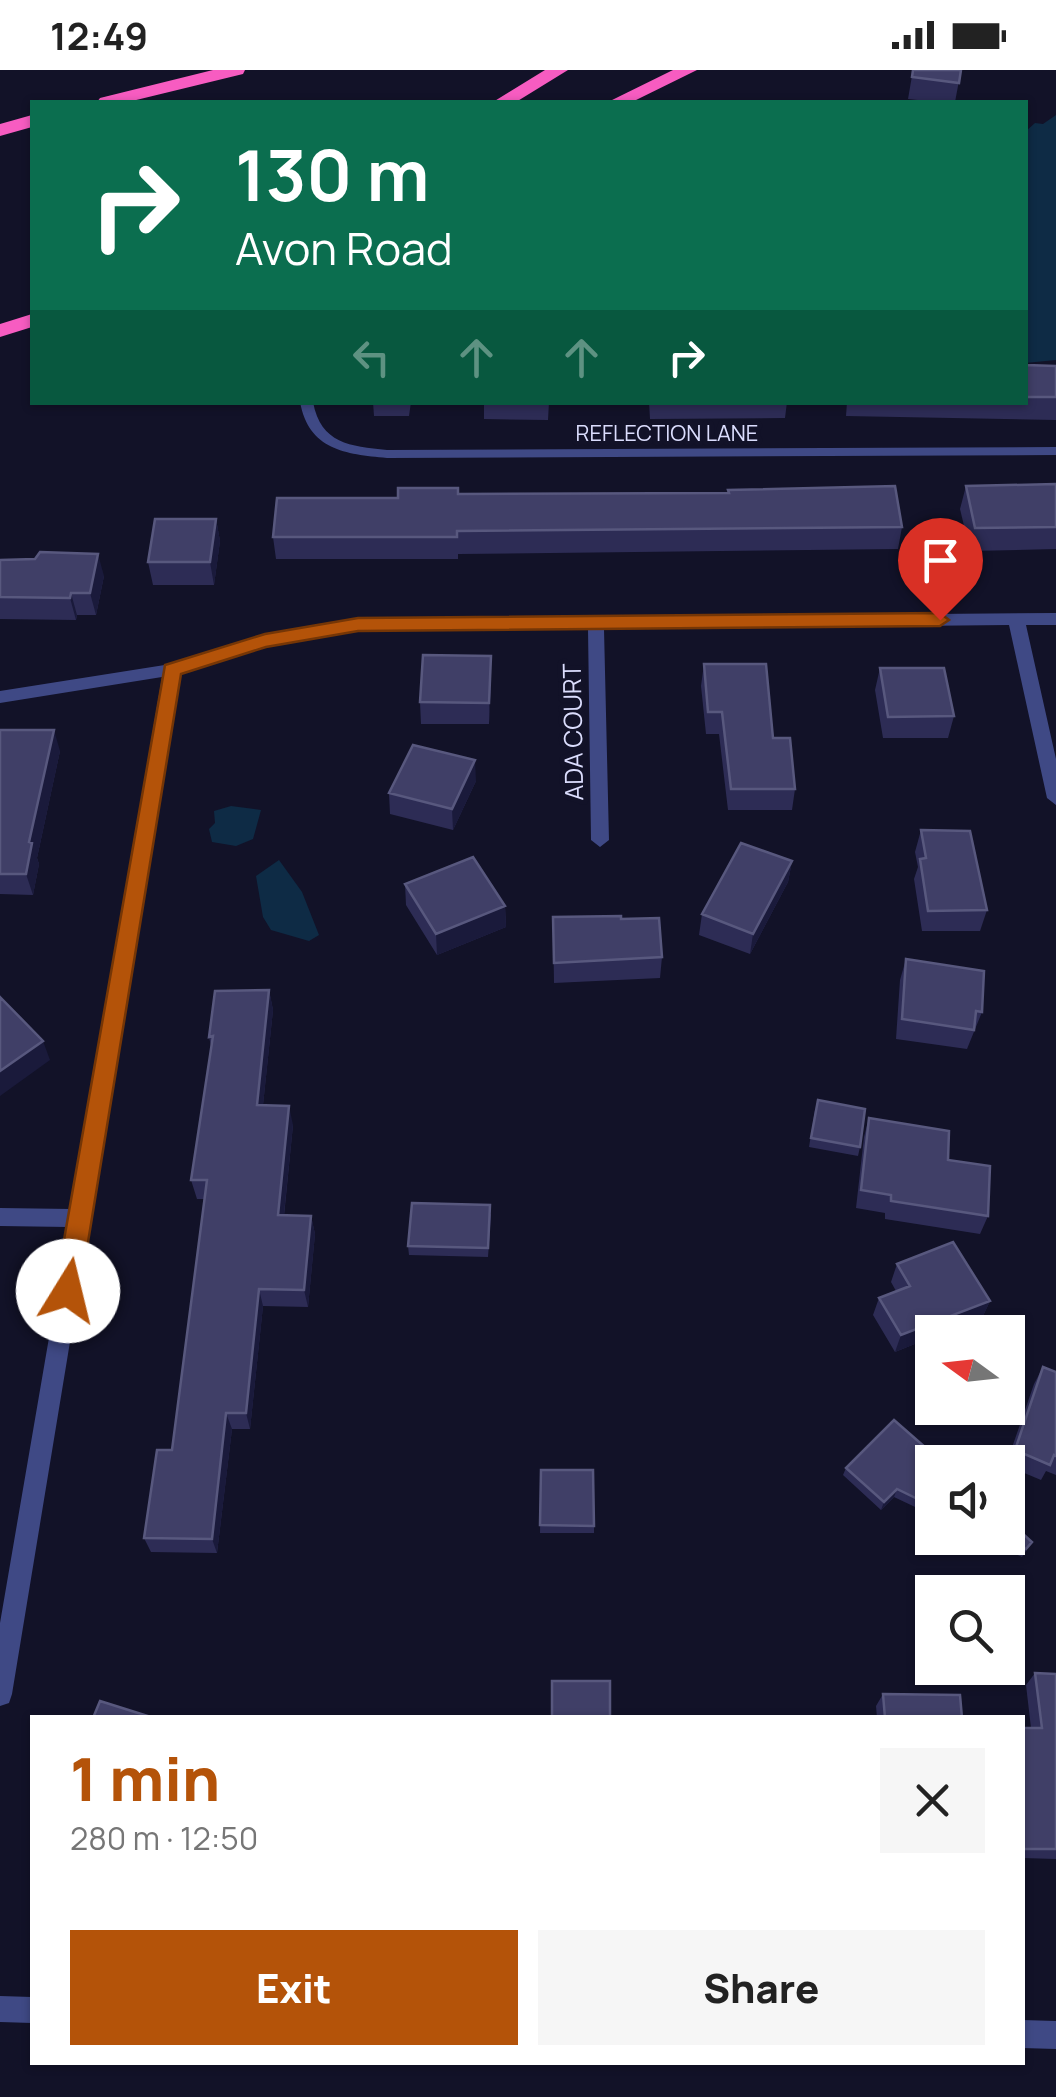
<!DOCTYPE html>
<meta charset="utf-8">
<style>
:root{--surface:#fff;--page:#f6f6f6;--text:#222;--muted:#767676;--accent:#b45309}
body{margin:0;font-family:Manrope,sans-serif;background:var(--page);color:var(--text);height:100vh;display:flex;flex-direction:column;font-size:38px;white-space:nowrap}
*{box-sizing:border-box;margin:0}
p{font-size:32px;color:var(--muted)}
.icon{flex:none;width:55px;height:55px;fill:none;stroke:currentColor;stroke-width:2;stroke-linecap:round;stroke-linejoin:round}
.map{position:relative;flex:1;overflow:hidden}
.panel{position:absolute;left:30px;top:1645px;width:995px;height:350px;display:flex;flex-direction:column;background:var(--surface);border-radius:0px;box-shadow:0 2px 8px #0004}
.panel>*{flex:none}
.banner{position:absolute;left:30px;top:30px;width:998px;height:305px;border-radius:0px;box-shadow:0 2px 8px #0004;background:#0b6e4f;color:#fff;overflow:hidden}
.needle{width:65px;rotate:285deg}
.buttons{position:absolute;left:915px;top:1245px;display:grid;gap:20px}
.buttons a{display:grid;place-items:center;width:110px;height:110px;border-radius:0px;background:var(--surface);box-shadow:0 2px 8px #0004;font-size:50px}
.pin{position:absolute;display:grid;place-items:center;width:85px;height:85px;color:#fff;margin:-102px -42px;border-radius:50% 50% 50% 0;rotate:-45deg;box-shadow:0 0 10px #0007}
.pin .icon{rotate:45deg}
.me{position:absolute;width:110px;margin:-55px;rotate:9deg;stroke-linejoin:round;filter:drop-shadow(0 0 8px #0008)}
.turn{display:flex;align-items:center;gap:35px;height:210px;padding:0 40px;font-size:45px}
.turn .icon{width:130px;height:130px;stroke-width:2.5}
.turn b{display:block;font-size:70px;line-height:85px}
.lanes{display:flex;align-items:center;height:95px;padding:0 40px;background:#0003;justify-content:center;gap:50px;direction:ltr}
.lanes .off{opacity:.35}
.round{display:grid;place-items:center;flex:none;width:105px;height:105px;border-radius:0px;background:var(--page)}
.head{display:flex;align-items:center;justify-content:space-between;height:170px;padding:0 40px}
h1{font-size:60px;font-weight:800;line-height:75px;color:var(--accent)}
.primary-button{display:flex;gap:20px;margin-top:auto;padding:20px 40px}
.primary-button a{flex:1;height:115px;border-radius:0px;background:var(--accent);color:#fff;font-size:40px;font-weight:800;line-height:115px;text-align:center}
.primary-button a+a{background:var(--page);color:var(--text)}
.status{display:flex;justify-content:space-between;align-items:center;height:70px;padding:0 50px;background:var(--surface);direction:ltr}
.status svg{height:28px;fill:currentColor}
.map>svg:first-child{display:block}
.water{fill:#0e2b45}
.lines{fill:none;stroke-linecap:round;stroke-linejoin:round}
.service{fill:#3f4985;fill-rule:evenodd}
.minor{fill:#3f4985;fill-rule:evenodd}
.motorway{fill:#f75cc1;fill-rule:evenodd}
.wall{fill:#2d2c55}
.shaded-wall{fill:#1a1a3b}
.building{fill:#403f67;stroke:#58587e;stroke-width:2.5}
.route{fill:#b45309;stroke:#753606;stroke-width:2.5}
.labels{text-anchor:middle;stroke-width:10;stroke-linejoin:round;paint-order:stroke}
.far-street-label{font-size:22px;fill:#dbddfd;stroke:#121228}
.street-label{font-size:25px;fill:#dbddfd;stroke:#121228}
</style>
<div class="status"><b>12:49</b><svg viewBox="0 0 49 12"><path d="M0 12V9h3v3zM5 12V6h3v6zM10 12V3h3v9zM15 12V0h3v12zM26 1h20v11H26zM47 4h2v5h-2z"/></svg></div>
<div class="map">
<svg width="1056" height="2027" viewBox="0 0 1056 2027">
<rect width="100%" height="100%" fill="#121228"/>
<!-- water -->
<path class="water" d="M1056,45V290L1025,293V62L1035,53L1043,54Z
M231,736L261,740L253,769L236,776L212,772L209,759L215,753L214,741Z
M279,790L302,822L319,865L309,871L271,860L263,847L256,806Z"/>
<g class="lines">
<!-- service -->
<path class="service" d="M300,332H313C321,374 350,376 387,380L1056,377V385L387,388C345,384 309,380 300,332Z"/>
<!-- minor -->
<path class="minor" d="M1056,543V555H1026L1056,689V735L1047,728L1009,555L604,559L609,770L600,777L591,770L588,559L358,561L266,577L180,604L12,1624L9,1633L0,1636V1553L68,1157L0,1156V1138L71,1139L162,607L0,633V621L171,594L265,565L358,549Z
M0,1926L32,1927V1953L0,1952Z
M1022,1950L1056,1951V1979L1022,1978Z"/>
<!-- motorway -->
<path class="motorway" d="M213,0H245L243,4L128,32H97L100,28Z
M545,0H568L516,32H493Z
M673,0H697L632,32H608Z
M32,45V57L0,66V54Z
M32,244V257L0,267V254Z"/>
</g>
<!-- wall -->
<path class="wall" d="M913,0H961L955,32H936L908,29Z
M1025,292L1026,295L1056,296V350L846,346L847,332H1025Z
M373,332H411L409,346H374Z
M484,332H549L548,350L484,349Z
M649,332H787L785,348L650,349Z
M1056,414V479L970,481L960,439L966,416Z
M458,424L902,457L898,479L458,484V489H276L273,467L398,428Z
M216,449L220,471L214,515H153L148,492Z
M0,490L104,506L96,545H77L76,550L0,549Z
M704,594L773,668L795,719L792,740H728L719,664H706L701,616Z
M880,598L954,646L948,668H883L875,620Z
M491,608L489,654H421L420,632Z
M0,660L60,681L37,788L39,794L33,825L0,824Z
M476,711L453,760L390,744L389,723Z
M921,760L987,840L980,861H922L914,809L918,797L915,782Z
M792,791L788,812L750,884L699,865L702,844Z
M405,814L505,836L506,857L437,885L406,835Z
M553,847L621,849L662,887L660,908L554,913Z
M906,889L982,942L967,979L896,969L900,910Z
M269,920L273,940L263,1035L293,1055L284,1146H311L315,1164L308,1237L263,1236L250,1359H232L217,1483L151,1482L144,1468L172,1380L204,1129H197L191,1110L211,976L209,967Z
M815,1040L860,1077L858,1086L809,1077Z
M869,1048L948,1090L988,1146L980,1164L885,1149V1143L856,1138L864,1067Z
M491,1144L488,1187L409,1185L408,1176Z
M897,1194L990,1231L982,1248L932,1262V1267L895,1282L873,1245L879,1228L896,1221L891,1212Z
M1043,1297L1056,1302V1405L1046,1401L1041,1410L1008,1396L1007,1392L1034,1314Z
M932,1392V1445L894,1427L881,1440L843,1405L846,1398Z
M541,1400L594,1456V1463H540Z
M981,1468H1008L1032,1472L1022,1487Z
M1035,1603L1056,1604V1789L1022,1788V1658H1031L1026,1615Z
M883,1624L962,1648H877L876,1636Z"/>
<!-- shaded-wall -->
<path class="shaded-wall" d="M216,449L220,471L214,515L210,492Z
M98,484L104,506L96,545L90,523Z
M71,523L77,545L76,550L70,528Z
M491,586V608L489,654V633Z
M54,660L60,681L37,788L39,794L33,825L26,804L29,772Z
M475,690L476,711L453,760L452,739Z
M792,791L788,812L750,884L753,864Z
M505,836L506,857L437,885L436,864Z
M269,920L273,940L261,1054L257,1035Z
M43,971L50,990L0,1026V1001Z
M289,1036L293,1055L282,1163L278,1145Z
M311,1146L315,1164L308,1237L304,1220Z
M259,1219L263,1236L250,1359L246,1343Z
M990,1231L982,1248L944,1262H932V1267L895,1282L901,1265Z
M226,1343L232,1359L217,1483L212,1469Z
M897,1419L894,1427L881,1440L884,1432Z"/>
<!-- building -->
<path class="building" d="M913,0H961L959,13L912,7Z
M1025,292H1026V295L1056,296V327H1025Z
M1056,414V457L975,458L966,416Z
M895,416L902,457L457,461V467H273L277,428H398V418H458V424L729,423L728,420Z
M155,449H216L210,492H148Z
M40,482L98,484L90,523H71L70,528L0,527V490L35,489Z
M423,585L491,586L489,633L420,632Z
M704,594H766L773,668H790L795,719H731L722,642H708Z
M880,598H944L954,646L888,647Z
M0,660H54L29,772L32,773L26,804H0Z
M413,675L475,690L452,739L389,723Z
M921,760L970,761L987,840L928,841L920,789L926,788Z
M741,773L792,791L753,864L702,844Z
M473,787L505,836L436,864L405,814Z
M621,846V849L659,848L662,887L554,893L553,847Z
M906,889L984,901L982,942L976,941L974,960L902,949Z
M269,920L257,1035L289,1036L278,1145L311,1146L304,1220L259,1219L246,1343H226L212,1469L144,1468L157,1380H172L207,1110H191L213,966L209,967L215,921Z
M0,927L43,971L0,1001Z
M818,1030L865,1039L860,1077L811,1068Z
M869,1048L949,1061L948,1090L990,1096L988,1146L891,1131V1125L861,1120Z
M412,1133L490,1135L488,1178L408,1176Z
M953,1172L990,1231L901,1265L879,1228L910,1216L897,1194Z
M1043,1297L1056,1302V1386L1054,1385L1050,1395L1015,1380Z
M894,1350L942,1392H932V1436L897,1419L884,1432L846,1398Z
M966,1377L1001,1392H960Z
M541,1400H593L594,1456L540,1455Z
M1008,1450L1032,1472L1026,1479L1001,1468H1008Z
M1035,1603L1056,1604V1779H1022V1658H1042Z
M552,1611H610V1648H552Z
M883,1624L960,1625L962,1648H885Z
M100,1631L154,1648H93Z"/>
<!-- route -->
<path class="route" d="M940,543L949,550L940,556L358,561L266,577L181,604L80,1221L76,1229L68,1232L59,1229L55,1221L165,595L265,564L358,548Z"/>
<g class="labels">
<!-- far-street labels -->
<g class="far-street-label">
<text x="667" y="371">REFLECTION LANE</text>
</g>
<!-- street labels -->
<g class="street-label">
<text transform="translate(573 662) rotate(-91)" y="9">ADA COURT</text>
</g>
</g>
</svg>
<div class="buttons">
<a><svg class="needle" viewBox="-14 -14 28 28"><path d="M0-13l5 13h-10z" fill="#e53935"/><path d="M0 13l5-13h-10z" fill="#767676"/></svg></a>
<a><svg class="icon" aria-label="sound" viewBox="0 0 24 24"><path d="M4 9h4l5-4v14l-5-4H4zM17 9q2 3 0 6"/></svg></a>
<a><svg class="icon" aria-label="search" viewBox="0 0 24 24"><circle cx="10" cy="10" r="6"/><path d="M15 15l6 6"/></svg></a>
</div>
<div class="pin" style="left:940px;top:550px;background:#d93025"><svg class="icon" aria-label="arrive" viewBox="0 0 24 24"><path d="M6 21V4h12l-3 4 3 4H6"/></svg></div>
<svg class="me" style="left:68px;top:1221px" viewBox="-20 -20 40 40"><circle r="19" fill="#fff"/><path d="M0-13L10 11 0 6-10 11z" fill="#b45309"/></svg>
<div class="banner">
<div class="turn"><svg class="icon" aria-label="right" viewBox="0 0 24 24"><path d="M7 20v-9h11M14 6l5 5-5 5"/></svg><div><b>130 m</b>Avon Road</div></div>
<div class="lanes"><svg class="icon off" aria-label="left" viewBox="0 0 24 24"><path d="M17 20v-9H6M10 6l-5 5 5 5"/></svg><svg class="icon off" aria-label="ahead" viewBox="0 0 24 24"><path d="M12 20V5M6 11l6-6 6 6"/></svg><svg class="icon off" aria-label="ahead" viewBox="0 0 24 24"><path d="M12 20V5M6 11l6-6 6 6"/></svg><svg class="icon" aria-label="right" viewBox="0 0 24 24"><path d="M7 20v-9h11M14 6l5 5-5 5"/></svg></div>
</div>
<section class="panel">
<div class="head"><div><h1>1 min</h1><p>280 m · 12:50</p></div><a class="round"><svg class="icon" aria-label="close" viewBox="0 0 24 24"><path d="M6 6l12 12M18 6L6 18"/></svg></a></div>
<div class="primary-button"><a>Exit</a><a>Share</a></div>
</section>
</div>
